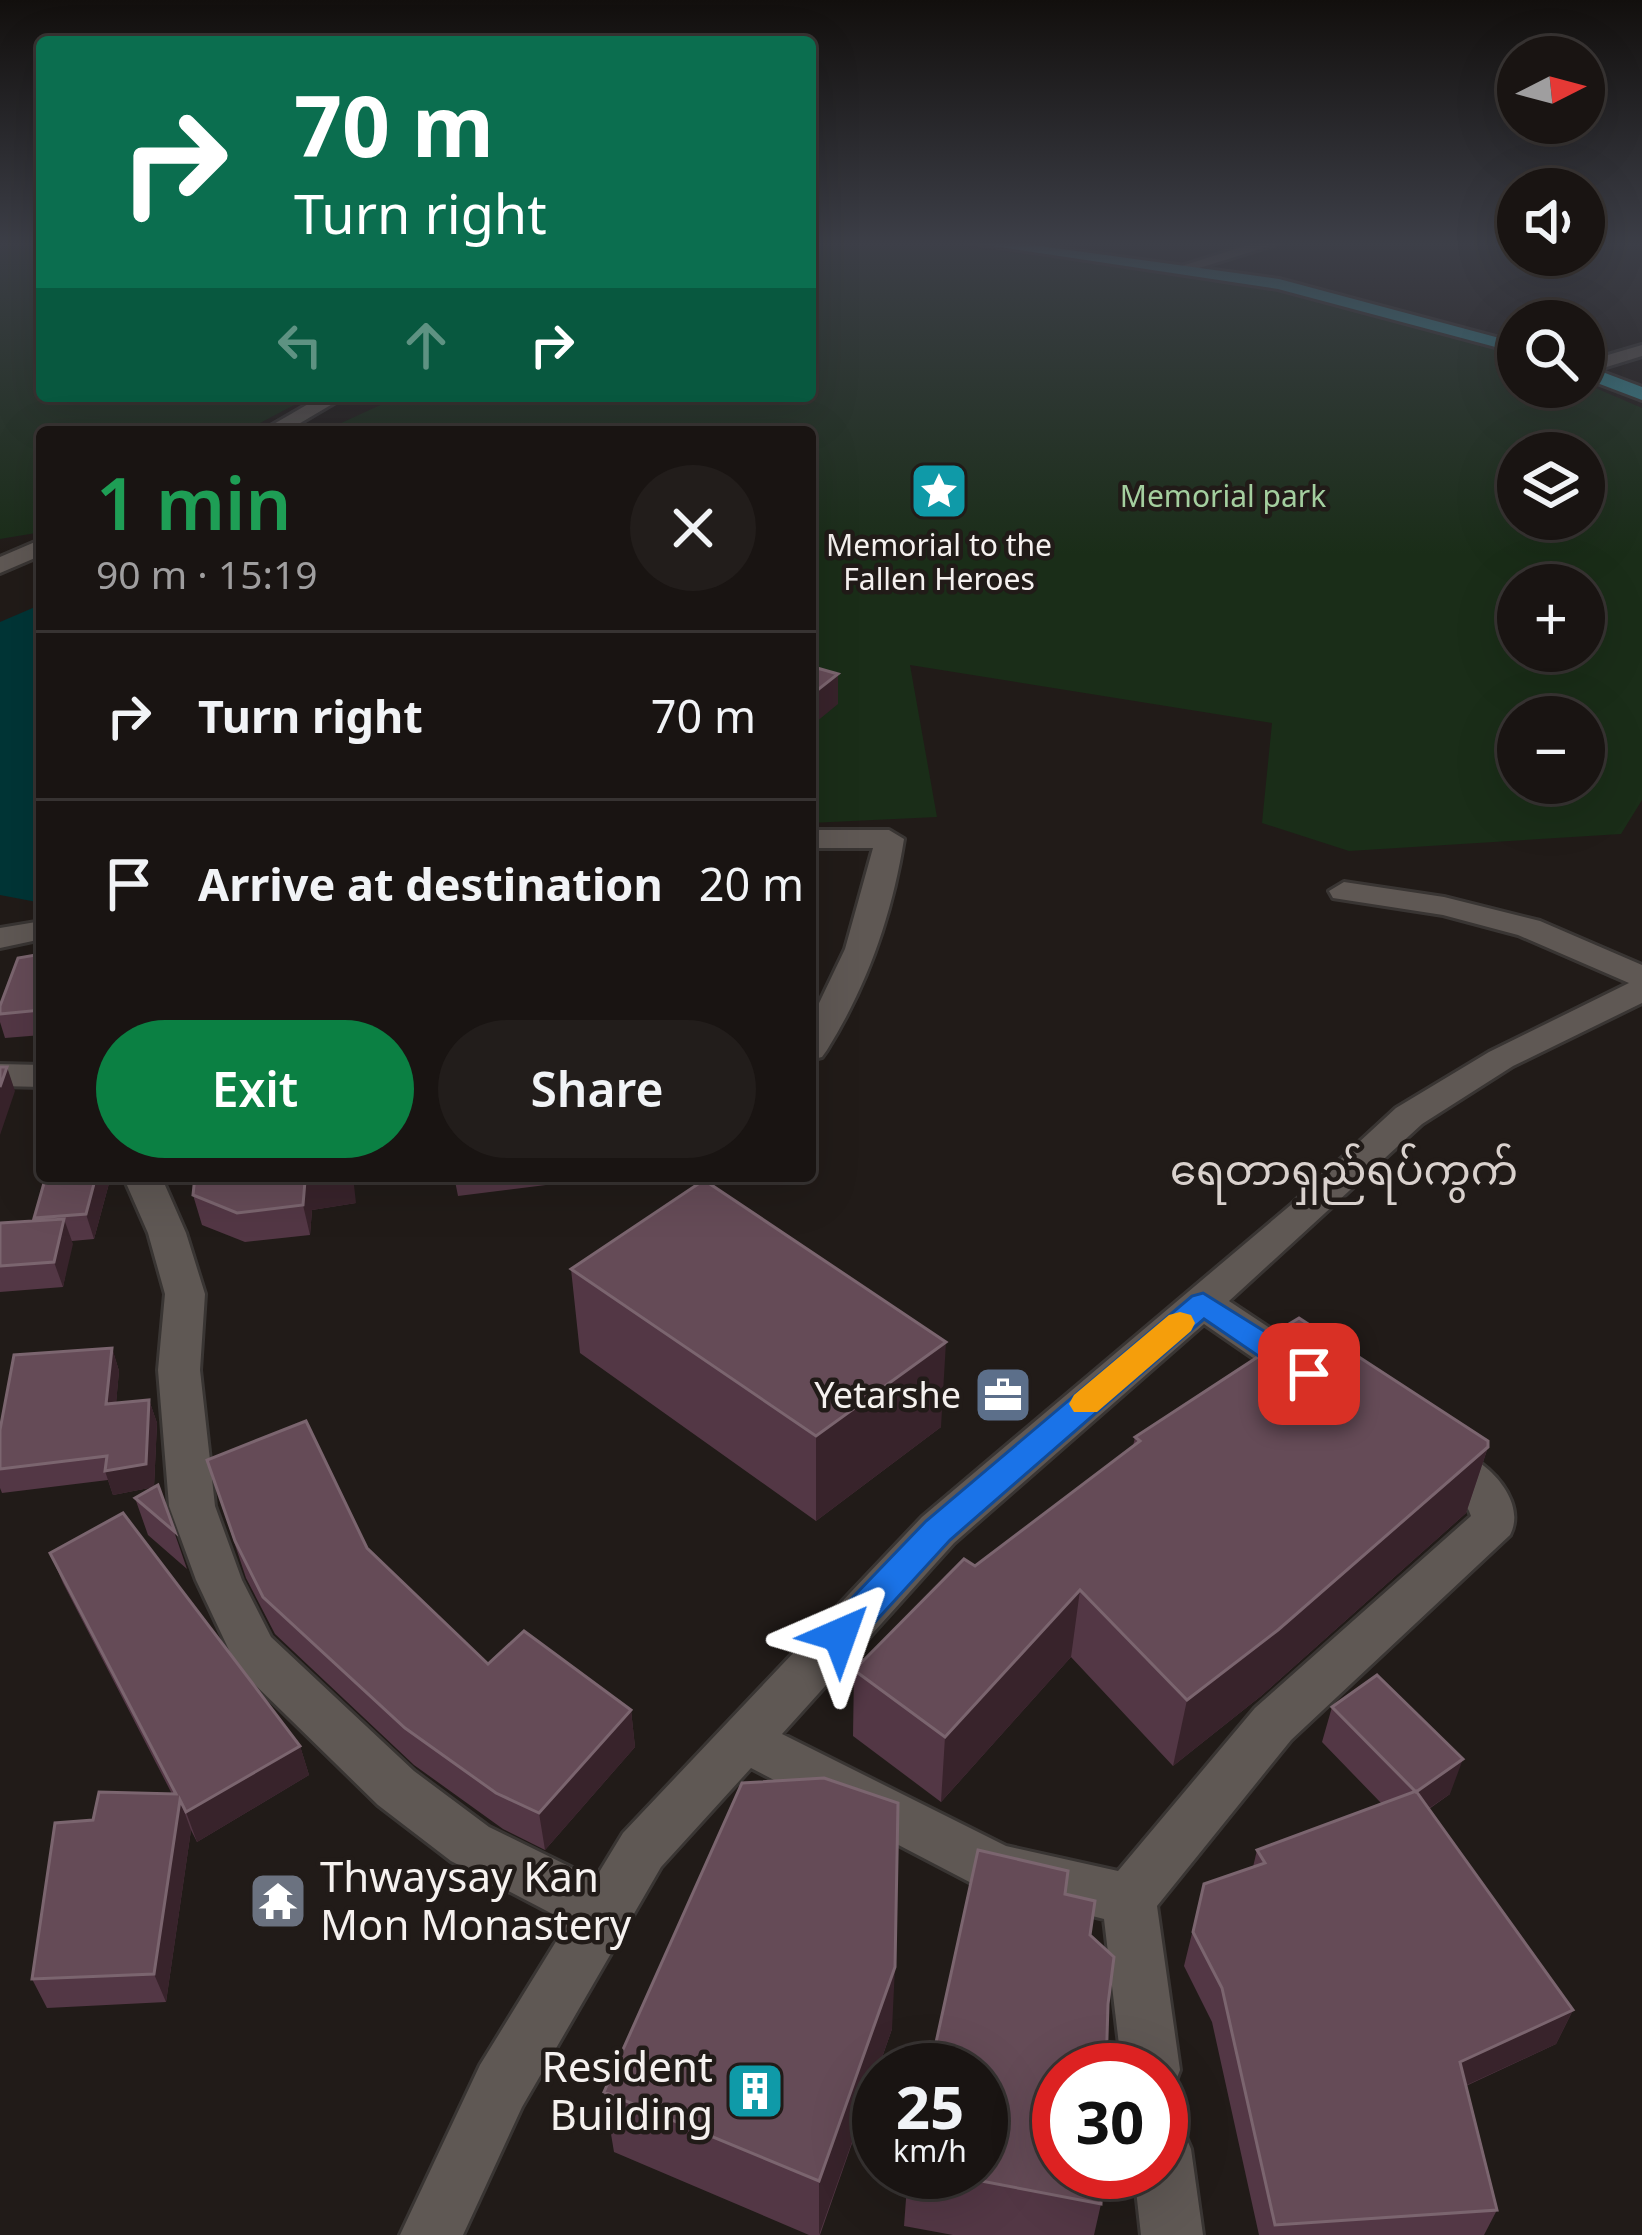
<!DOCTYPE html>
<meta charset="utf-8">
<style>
:root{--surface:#191412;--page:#221d1b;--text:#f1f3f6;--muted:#9f9e9f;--line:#373332;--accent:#0b8043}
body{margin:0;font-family:"Noto Sans","Noto Sans Myanmar",sans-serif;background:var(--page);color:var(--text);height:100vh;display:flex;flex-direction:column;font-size:45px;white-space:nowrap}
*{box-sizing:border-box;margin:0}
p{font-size:39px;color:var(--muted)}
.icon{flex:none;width:66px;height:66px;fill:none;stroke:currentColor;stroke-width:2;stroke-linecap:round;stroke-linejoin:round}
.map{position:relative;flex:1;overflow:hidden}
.drawer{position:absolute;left:36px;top:426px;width:780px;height:756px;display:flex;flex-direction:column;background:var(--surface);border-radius:12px;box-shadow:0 12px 48px #0002,0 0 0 3px var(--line)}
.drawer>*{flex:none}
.top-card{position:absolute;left:36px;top:36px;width:780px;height:366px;border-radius:12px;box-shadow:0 12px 48px #0002,0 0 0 3px var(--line);background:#0b6e4f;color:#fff;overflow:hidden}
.needle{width:78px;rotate:84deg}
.controls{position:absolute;left:1497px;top:36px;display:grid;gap:24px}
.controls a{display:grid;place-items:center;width:108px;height:108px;border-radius:50%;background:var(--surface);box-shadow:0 12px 48px #0002,0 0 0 3px var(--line);font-size:60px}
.speed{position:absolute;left:852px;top:2043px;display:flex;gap:24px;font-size:60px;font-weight:700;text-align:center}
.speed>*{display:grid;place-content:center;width:156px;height:156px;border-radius:50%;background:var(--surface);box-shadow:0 12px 48px #0002,0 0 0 3px var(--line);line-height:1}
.speed small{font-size:30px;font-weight:400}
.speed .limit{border:18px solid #d22;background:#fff;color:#111}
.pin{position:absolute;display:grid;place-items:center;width:102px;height:102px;color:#fff;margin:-51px;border-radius:24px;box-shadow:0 6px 18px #0006}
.me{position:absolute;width:132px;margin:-66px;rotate:43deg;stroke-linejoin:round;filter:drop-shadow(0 0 9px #0008)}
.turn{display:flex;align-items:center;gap:42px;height:252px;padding:0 60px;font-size:54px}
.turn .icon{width:156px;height:156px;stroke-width:2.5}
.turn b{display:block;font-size:84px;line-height:102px}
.lanes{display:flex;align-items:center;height:114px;padding:0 60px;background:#0003;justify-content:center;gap:60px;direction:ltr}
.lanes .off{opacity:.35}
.round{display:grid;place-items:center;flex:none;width:126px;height:126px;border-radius:63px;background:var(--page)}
.head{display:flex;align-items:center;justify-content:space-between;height:204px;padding:0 60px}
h1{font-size:72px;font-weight:600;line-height:90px;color:#1e9e55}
.primary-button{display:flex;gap:24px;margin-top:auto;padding:24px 60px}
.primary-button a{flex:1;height:138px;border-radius:72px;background:var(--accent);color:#fff;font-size:48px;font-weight:600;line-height:138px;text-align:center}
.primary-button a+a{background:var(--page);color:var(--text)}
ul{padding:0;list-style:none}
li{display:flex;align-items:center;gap:36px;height:168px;padding:0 60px;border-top:3px solid var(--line)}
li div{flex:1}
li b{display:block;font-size:45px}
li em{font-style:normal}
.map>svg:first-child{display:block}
.green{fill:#1a2d18;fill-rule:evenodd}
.water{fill:#013536}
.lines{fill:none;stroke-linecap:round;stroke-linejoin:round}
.minor-casing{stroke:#393533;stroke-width:6}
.tertiary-casing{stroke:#393533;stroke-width:6}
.secondary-casing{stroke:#393533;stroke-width:6}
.primary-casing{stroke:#393533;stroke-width:6}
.minor{fill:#5f5854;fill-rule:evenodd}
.tertiary{fill:#5f5854;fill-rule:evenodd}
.secondary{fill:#5f5854;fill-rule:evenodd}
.primary{fill:#388c97;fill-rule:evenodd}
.wall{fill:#533745}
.shaded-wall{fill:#38232b}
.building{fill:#654b57;stroke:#7b656f;stroke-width:3}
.route{fill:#1a73e8;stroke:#114b97;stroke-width:3}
.slow{fill:#f59e0b}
.labels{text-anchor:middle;stroke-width:9;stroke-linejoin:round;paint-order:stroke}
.far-park-label{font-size:30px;fill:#a4cf9f;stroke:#211b18}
.far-poi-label{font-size:30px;fill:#f5f1ef;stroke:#211b18}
.poi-label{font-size:36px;fill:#f5f1ef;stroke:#211b18;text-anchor:end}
.quarter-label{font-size:42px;fill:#d9d1cd;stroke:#211b18}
.near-poi-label{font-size:42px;fill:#f5f1ef;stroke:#211b18;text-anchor:start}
</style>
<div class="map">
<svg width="1642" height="2235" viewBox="0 0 1642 2235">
<rect width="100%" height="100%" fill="#211b18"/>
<!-- green -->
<path class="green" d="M0,241H42V396H311L243,432H42V532L0,539Z
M810,241H915L1159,271L1288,292L1505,349L1518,355V387H1584V383L1642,408V800L1621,834L1349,851L1262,823L1272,723L910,665L937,817L810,823V432L326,430L400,396H810ZM1518,453H1584V519H1518ZM1518,585H1584V651H1518ZM1518,717H1584V783H1518Z"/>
<!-- water -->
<path class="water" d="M42,604V903L0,895V622Z"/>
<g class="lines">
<defs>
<path id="minor" d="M1261,241H1286L1180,274L1172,269Z
M810,830H889L904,839C892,915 868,984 827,1050L822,1057L810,1060V1022L845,949L873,848H810Z
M1344,882L1444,897L1540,921L1642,965V1003L1513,1066L1422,1124L1229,1301L1318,1360L1324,1371L1318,1382L1303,1386L1288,1382L1204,1324L954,1543L782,1734L1006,1846L1118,1871L1255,1708L1471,1516C1462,1487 1426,1483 1412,1458L1418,1446C1459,1433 1533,1491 1510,1535L1291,1740L1157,1906L1180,2070L1172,2091L1161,2095V2070H1122L1104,1919L979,1887L751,1768L661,1867L522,2107L463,2235H400L480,2065L568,1922L451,1861L378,1805L237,1667L196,1580L169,1506L158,1370L165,1294L148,1233L123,1176H161L186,1233L205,1294L200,1370L215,1506L242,1580L271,1637L414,1771L489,1827L595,1879L623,1833L922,1517L1292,1204L1396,1108L1489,1052L1629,983L1518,935L1443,915L1333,898L1329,891Z
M42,921V939L0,948V928Z
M0,1064L42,1065V1087L0,1086Z
M1161,2119L1182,2128L1191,2149L1203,2235H1141L1134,2172H1161Z"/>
<path id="tertiary" d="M1642,345V356L1584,374V362Z"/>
<path id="secondary" d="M322,396H346L285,432H260Z
M42,539V555L0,573V557Z"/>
<path id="primary" d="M960,241H1004L1279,279L1518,343V353L1278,289Z
M1584,365L1642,387V400L1584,378Z"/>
</defs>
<!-- minor casing -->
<use href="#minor" class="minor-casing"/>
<!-- tertiary casing -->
<use href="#tertiary" class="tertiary-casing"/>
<!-- secondary casing -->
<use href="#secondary" class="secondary-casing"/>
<!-- primary casing -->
<use href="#primary" class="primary-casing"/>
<!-- minor -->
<use href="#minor" class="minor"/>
<!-- tertiary -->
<use href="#tertiary" class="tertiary"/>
<!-- secondary -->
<use href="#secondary" class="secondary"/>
<!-- primary -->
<use href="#primary" class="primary"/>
</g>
<!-- wall -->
<path class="wall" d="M42,941V1035L5,1038L0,1022V1006L36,955Z
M46,1176H111L94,1239L72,1241L63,1287L0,1292V1223L35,1221Z
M454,1176H546V1185L458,1196Z
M193,1195L356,1203L312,1210L310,1235L245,1242L202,1225Z
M571,1269L941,1427L816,1521L580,1353Z
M1266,1338L1488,1447L1466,1513L1261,1696L1173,1766L1071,1657L941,1802L853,1736L854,1670L975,1566L1133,1446L1135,1437L1263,1353Z
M112,1348L119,1371L116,1403L149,1400L157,1423L154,1487L113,1495L108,1480L2,1493L0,1488V1430Z
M207,1460L367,1548L488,1664L631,1710L635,1747L545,1850L503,1829L414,1765L275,1634L246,1578Z
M158,1485L187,1569L148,1535L135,1498Z
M50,1553L300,1746L309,1775L197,1842L191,1830L166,2002L47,2008L32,1979L93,1820L172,1794L63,1583Z
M1332,1707L1450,1794L1429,1809L1573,2010L1556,2044L1466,2086L1497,2210L1484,2235H1259L1212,2022L1184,1966L1204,1884L1253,1867L1257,1850L1382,1804L1322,1742Z
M1065,1894L1090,1935L1108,2004L1101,2204L1094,2235H953L904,2226L908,2172H981Z
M892,2029L820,2235H809L614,2152L604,2092Z"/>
<!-- shaded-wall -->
<path class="shaded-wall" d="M838,674V704L810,727V696Z
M7,1067L15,1091L0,1135V1087Z
M96,1176H111L94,1239L86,1214Z
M335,1176H353L356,1203L312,1210L310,1235L303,1205L305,1181Z
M64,1219L73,1244L63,1287L54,1262Z
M946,1342L941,1427L816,1521V1436Z
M112,1348L119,1371L114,1427L106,1404Z
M149,1400L157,1423L154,1487L113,1495L105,1471Z
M1488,1447L1466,1513L1261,1696L1173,1766L1187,1700Z
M1080,1590L1071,1657L941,1802L945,1737Z
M631,1710L635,1747L545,1850L539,1813Z
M300,1746L309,1775L197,1842L186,1812Z
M1463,1759L1450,1794L1403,1826L1416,1792Z
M180,1800L191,1830L166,2002L154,1974Z
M895,1967L892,2029L819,2235V2181Z
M1573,2010L1556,2044L1445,2095L1460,2062Z"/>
<!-- building -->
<path class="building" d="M810,666L838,674L810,696Z
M42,941V1010L0,1014V1006L18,958L36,955Z
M0,1067H7L0,1087Z
M46,1176H96L86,1214L34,1218Z
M195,1176H335L305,1181L303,1205L237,1213L193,1195Z
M704,1180L946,1342L816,1436L571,1269Z
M64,1219L54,1262L0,1266V1223Z
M1299,1318L1488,1441V1447L1278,1630L1187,1700L1080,1590L945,1737L854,1670L964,1559L975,1566L1140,1441L1135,1437L1276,1345L1266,1338Z
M112,1348L106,1404L149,1400L146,1464L105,1471L107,1456L0,1469V1430L14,1355Z
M306,1421L367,1548L488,1664L524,1631L631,1710L539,1813L496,1793L405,1728L263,1597L235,1541L207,1460Z
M158,1485L175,1532L135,1498Z
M123,1513L300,1746L186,1812L180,1800L154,1974L32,1979L55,1823L93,1820L99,1792L176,1794L50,1553Z
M1377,1675L1463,1759L1416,1792L1332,1707Z
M824,1778L898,1803L895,1967L819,2181L604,2092L742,1783Z
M1416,1791L1573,2010L1460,2062L1497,2210L1275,2225L1222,1988L1193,1932L1204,1884L1265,1863L1257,1850Z
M978,1850L1068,1871L1065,1894L1095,1901L1090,1935L1114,1957L1108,2004L1106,2070H1059V2172H1102L1101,2204L934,2172H981V2070H930Z"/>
<!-- sky -->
<linearGradient id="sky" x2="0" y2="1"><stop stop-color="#120f0d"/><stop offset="0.44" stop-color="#3d3f48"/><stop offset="1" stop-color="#3d3f48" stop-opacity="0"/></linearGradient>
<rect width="1642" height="554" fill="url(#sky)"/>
<!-- route -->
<path class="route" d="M1203,1293L1320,1366L1325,1374L1320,1383H1298L1204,1319L950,1540L853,1646L840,1650L827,1646L822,1635L827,1624L926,1521L1192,1296Z"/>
<!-- slow -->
<path class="slow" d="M1180,1312L1191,1315L1195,1323L1191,1331L1097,1412H1074L1069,1404L1074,1395L1169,1315Z"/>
<!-- icons -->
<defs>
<symbol id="sight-square" viewBox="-11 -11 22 22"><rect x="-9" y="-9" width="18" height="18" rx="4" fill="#0f9aa8" stroke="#211b18"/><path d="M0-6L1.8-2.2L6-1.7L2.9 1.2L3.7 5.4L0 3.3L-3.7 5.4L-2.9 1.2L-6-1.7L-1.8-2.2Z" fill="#fff"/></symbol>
<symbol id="office-square" viewBox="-11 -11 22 22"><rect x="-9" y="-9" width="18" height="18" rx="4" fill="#5c6f8a" stroke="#211b18"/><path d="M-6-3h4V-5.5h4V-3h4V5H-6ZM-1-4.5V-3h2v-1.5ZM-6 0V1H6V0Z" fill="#fff"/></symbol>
<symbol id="temple-square" viewBox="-11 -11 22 22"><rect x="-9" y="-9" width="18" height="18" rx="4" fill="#6b7280" stroke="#211b18"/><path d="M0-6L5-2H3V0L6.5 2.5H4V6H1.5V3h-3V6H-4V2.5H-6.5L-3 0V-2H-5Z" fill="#fff"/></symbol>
<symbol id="building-square" viewBox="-11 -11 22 22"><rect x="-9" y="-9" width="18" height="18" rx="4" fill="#0f9aa8" stroke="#211b18"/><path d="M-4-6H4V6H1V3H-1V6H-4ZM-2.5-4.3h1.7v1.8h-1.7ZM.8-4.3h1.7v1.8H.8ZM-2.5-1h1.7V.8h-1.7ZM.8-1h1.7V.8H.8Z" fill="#fff"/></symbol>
</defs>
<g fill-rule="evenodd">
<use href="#sight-square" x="906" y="458" width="66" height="66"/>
<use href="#office-square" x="970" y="1362" width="66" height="66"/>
<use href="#temple-square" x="245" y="1868" width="66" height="66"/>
<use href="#building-square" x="722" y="2058" width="66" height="66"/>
</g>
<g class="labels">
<!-- far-park labels -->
<g class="far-park-label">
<text x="1223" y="507">Memorial park</text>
</g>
<!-- far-poi labels -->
<g class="far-poi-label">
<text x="939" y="556">Memorial to the<tspan x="939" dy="34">Fallen Heroes</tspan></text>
</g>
<!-- poi labels -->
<g class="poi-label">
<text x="961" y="1408">Yetarshe</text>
</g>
<!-- quarter labels -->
<g class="quarter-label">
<text x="1344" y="1185">ရေတာရှည်ရပ်ကွက်</text>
</g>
<!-- near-poi labels -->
<g class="near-poi-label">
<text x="320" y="1892">Thwaysay Kan<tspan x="320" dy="48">Mon Monastery</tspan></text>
<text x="713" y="2082" text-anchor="end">Resident<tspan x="713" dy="48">Building</tspan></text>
</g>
</g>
</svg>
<div class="controls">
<a><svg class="needle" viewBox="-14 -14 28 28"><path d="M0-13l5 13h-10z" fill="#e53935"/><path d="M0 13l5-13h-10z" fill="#9f9e9f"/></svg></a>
<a><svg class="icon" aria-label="sound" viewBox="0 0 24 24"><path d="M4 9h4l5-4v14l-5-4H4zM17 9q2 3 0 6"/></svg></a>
<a><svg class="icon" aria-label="search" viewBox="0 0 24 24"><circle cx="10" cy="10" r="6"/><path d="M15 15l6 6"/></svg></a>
<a><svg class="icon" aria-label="layers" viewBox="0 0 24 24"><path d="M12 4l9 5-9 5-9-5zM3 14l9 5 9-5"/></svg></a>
<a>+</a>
<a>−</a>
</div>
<div class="speed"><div>25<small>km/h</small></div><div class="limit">30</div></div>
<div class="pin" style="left:1309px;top:1374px;background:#d93025"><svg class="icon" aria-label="arrive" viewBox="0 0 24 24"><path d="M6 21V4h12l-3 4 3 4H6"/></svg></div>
<svg class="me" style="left:840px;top:1635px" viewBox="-20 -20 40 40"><path d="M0-17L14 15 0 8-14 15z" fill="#1a73e8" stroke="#fff" stroke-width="4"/></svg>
<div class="top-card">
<div class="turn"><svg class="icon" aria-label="right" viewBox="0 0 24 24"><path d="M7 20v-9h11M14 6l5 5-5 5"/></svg><div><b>70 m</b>Turn right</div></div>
<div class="lanes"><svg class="icon off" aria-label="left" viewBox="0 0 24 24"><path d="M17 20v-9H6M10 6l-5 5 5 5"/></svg><svg class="icon off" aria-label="ahead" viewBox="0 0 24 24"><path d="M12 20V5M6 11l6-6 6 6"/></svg><svg class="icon" aria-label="right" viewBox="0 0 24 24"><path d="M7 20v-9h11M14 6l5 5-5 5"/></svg></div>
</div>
<section class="drawer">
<div class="head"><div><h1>1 min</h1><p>90 m · 15:19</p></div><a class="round"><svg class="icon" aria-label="close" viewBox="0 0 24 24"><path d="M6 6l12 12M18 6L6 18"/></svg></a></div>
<ul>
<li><svg class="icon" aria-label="right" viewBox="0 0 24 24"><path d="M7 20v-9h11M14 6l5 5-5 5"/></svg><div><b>Turn right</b></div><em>70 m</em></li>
<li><svg class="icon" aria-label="arrive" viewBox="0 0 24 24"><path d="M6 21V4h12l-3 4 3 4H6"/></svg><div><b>Arrive at destination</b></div><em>20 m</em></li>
</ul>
<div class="primary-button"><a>Exit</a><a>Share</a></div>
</section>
</div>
